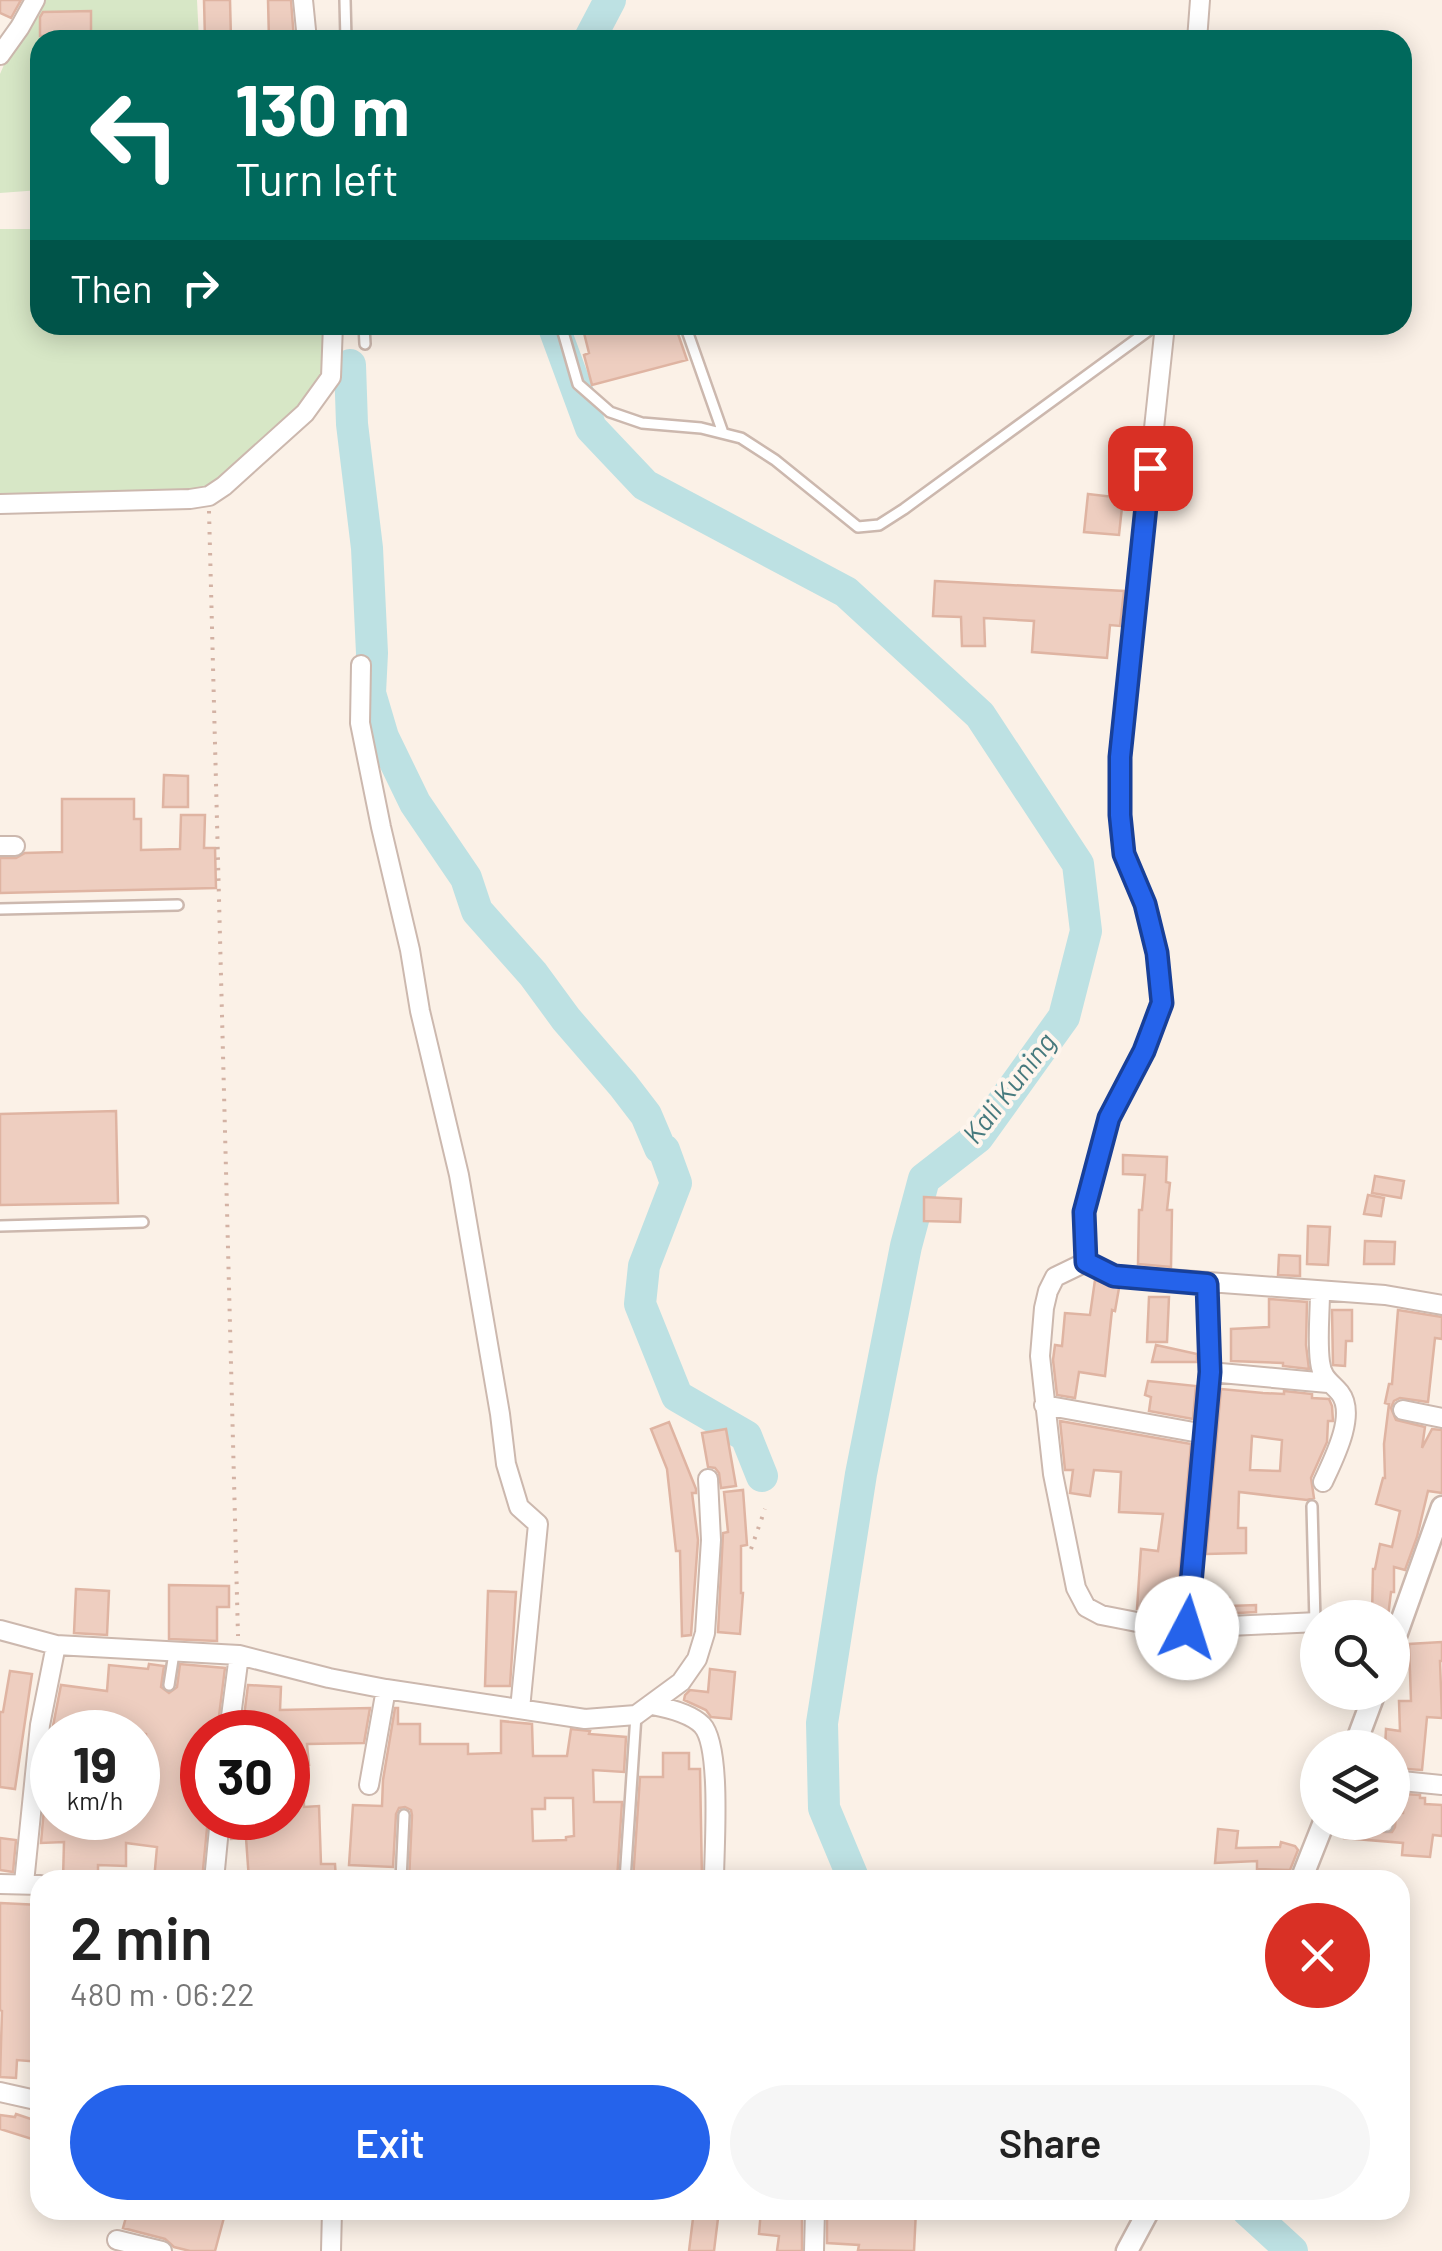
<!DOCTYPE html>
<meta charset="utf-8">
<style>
:root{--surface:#fff;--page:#f6f6f6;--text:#222;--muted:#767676;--accent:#2563eb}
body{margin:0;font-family:Barlow,sans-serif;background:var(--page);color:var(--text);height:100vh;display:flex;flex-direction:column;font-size:38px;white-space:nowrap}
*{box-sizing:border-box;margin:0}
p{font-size:32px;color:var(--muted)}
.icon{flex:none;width:55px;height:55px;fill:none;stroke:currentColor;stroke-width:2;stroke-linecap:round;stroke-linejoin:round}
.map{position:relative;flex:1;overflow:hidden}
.side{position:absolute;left:30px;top:1870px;width:1380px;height:350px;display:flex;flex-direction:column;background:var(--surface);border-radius:30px;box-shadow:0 5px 25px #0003}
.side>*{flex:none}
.banner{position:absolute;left:30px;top:30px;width:1382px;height:305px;border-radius:30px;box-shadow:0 5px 25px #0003;background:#00695c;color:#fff;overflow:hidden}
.tools{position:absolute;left:1300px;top:1600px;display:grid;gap:20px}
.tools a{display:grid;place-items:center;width:110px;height:110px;border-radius:50%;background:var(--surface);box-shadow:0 5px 25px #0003;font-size:50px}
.speed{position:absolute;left:30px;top:1710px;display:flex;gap:20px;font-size:50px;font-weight:700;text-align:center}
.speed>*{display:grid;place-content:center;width:130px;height:130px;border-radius:50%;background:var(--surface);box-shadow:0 5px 25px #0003;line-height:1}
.speed small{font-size:25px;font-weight:400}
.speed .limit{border:15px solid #d22;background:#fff;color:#111}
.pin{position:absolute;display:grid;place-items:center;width:85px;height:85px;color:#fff;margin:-42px;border-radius:20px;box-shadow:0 5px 15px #0006}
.me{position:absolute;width:110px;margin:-55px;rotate:5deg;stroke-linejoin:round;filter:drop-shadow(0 0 8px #0008)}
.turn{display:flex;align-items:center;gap:35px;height:210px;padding:0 40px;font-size:45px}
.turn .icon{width:130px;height:130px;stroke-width:2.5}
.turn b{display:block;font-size:70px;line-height:85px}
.then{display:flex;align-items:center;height:95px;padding:0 40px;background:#0003;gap:20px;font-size:38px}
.round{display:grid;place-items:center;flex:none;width:105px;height:105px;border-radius:52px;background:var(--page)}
.head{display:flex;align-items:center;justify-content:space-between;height:170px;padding:0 40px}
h1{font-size:60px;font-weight:600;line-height:75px}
.button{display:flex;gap:20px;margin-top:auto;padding:20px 40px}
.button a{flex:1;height:115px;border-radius:60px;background:var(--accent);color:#fff;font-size:40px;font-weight:600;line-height:115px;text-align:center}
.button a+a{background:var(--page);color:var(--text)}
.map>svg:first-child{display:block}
.green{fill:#d7e7c6}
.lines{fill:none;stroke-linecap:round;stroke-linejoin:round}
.river{stroke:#bde1e3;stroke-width:32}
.building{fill:#eecec0;stroke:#dfb4a2;stroke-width:2.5;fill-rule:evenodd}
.service-casing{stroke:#ccb8ae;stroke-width:14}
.minor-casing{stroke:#ccb8ae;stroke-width:22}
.tertiary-casing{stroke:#ccb8ae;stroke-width:25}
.path{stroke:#d3b2a4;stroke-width:4;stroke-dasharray:2.5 8;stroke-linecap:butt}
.service{stroke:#fff;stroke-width:9}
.minor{stroke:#fff;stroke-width:18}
.tertiary{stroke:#fff;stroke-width:20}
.route-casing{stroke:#184099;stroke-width:25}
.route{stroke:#2563eb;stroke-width:18}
.labels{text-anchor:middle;stroke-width:8;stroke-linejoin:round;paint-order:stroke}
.water-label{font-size:28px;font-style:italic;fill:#46797d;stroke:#fef5ed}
</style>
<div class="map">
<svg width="1442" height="2251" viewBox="0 0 1442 2251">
<rect width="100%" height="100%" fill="#fbf1e7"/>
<!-- green -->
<path class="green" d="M32,0H197L199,40H40V190L0,193V74Z
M0,229H40V325H328L331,377L209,496L0,504Z"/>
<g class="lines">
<!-- river -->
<path class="river" d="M589,40L610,0
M553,325L591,428L645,485L846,592L980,715L1078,864L1086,931L1064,1017L978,1137L924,1179L906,1246L861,1474L822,1723L824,1808L854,1880
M350,365L352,424L367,548L372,653L370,693L383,737L415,803L466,878L477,911L533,974L566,1019L623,1085L646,1115L660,1148L664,1150L676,1183L644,1266L640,1304L677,1396L746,1436L762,1476
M1247,2210L1292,2251"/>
</g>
<!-- building -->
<path class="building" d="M0,0H21L11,18L0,13Z
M204,0H230L231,40H205Z
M268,0H291L294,40H269Z
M91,11V36H40V17L43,12Z
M582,325H675L687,360L592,385L584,355L589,353Z
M1088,494L1123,498L1119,535L1084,532Z
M935,581L1124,591L1120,626L1110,625L1107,658L1032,652L1034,621L984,618L985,646H962L961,617L933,616Z
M164,775L188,776V807H163Z
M62,799H134V819H141V850L180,849L181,815H205L204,848H215L216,888L0,893V858H16L25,853L62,852Z
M116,1111L118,1203L0,1205V1114Z
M1123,1155L1167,1157L1166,1182L1170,1183L1167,1210H1172L1171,1267L1138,1264L1139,1210H1142L1145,1175L1123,1174Z
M1375,1176L1404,1181L1401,1198L1372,1193Z
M1368,1195L1384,1198L1381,1216L1364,1214Z
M924,1197L961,1199L960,1222L924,1221Z
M1308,1226L1330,1227L1328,1265L1307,1264Z
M1365,1241L1395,1242L1394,1264H1364Z
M1279,1255L1300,1256V1276L1278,1275Z
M1095,1280L1119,1288L1115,1311L1112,1310L1105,1376L1079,1372L1075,1398L1057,1395L1053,1360L1055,1345L1062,1346L1065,1313L1090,1315Z
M1149,1297H1169L1167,1342H1147Z
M1269,1299L1307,1302L1306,1345L1309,1369L1283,1366V1363L1231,1361V1329L1269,1327Z
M1332,1310H1352V1341H1346L1345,1366L1333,1365Z
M1398,1310L1442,1317V1339L1435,1338L1428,1402L1400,1398L1394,1401L1391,1408L1396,1420L1425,1427L1422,1448L1432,1429L1442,1430V1493L1428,1491L1417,1537L1405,1570L1394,1567V1592H1391L1388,1617L1372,1616L1373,1569H1375L1380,1544L1392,1547L1400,1511L1376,1504L1383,1478H1385L1384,1444L1389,1404L1385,1403L1389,1384H1392Z
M1156,1345L1197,1354V1362H1152Z
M1148,1381L1196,1386L1193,1419L1149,1411L1151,1397L1145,1395Z
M1221,1389L1263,1393L1284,1394V1391L1312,1394V1398L1329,1399L1332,1406L1333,1421H1328L1327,1442L1311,1478L1314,1498L1307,1500L1239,1492L1238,1528H1246V1553L1206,1554ZM1252,1436L1282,1440L1280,1471L1250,1470Z
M1060,1421L1191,1444L1176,1614L1137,1609L1141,1549L1158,1551L1163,1514L1119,1512L1121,1472L1094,1470L1090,1496L1070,1493L1073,1470H1065Z
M669,1422L696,1489V1493H692L698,1540L691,1635L682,1636L680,1551H676L667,1469L651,1429Z
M726,1429L736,1486L721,1488L719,1473L715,1468L708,1467L702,1433Z
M743,1490L747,1545L741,1546V1593H743L740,1634L718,1632L723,1533L728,1532L724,1492Z
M169,1585L229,1586V1607H217V1641L169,1639Z
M76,1589L109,1591L107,1635L74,1633Z
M488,1591L516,1592L510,1686H485Z
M1229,1598V1606L1256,1605V1612L1201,1615L1202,1599Z
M1442,1642V1661H1440L1442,1718L1427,1717L1422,1770L1392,1768V1748H1385L1386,1729L1400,1731L1399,1701H1411L1409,1644Z
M149,1664L164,1666L161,1687L169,1693L177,1687L180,1664L225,1668L217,1732H202V1818H208L202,1880H154L157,1847L126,1843V1866L98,1865V1880H63L64,1842L41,1843L45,1797H52V1818L133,1820L134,1818H138V1803L145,1804L146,1734L97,1727V1732L53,1726L61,1685L107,1691L109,1665L148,1669Z
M710,1669L735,1672L731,1719L711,1717L706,1710L684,1700L685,1695L690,1690L708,1692Z
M10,1671L32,1674L15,1789L0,1787V1712H3Z
M248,1685L281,1687L280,1710L370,1708L364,1743L307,1744L309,1765L303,1766L304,1807L319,1806L321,1864H335L336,1880H249L246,1838L231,1839L232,1818H288V1732H242Z
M395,1708H398V1724H420V1744H468V1754L501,1753V1721L532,1724L533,1756H567L571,1729L590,1731L589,1734L626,1737L624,1772L593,1770L594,1802H622L617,1880H409L412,1815L411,1810L405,1807L399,1808L396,1814L393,1867L349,1865L353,1805L382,1806L383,1780ZM545,1798H573L574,1836L566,1837V1840L533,1841L532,1809H545Z
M663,1753H689V1769H700L702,1880H633L640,1777H663Z
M1404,1794L1420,1795V1798H1425V1804L1442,1805V1836L1433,1835L1430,1857L1402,1855L1403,1843L1344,1838L1345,1822H1379L1382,1832H1392L1395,1827L1396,1813H1403Z
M1218,1829L1238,1831L1236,1848L1280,1847L1281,1842L1295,1846L1298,1850L1290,1870L1257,1869V1861L1215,1863Z
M0,1838L16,1840L13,1872L0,1870Z
M0,1903L40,1905V2062L17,2060L16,2078L0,2077L2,2011L0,2010Z
M16,2114L40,2122L35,2140L0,2129V2115L15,2117Z
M128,2210L155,2216L156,2210H226L215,2251H190L174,2247L165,2239L123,2228Z
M694,2210H719L714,2251H689Z
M761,2210L802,2213V2251H777L779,2236L759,2234Z
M830,2210H916L914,2251L858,2250L859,2245L827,2243V2217H830Z"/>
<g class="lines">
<defs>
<path id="service" d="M345,0L346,40
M364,325L365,344
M561,325L578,384L610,412L642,423L701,428L741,438L775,460L858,527L879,525L904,509L1156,325
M685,325L723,433
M0,909L178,905
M0,1226L143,1222
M1312,1506L1315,1622
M169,1685L174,1653
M1387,1826V1822
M401,1880L404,1815
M625,1880L636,1715"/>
<path id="minor" d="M303,0L307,40
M1197,40L1200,0
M0,55L20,27L35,0
M1165,325L1119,757L1120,815L1125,854L1145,904L1157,953L1162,1003L1145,1051L1109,1118L1084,1212L1086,1262L1114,1275L1385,1295L1442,1305
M0,504L190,499L209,496L224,486L305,413L331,377L333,325
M361,665L360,723L381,827L410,950L420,1011L459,1175L500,1414L506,1464L519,1507L538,1524L520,1709
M0,846H15
M1086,1262L1055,1277L1048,1291L1044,1308L1040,1356L1053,1474L1076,1588L1086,1607L1101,1615L1147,1624L1187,1628L1318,1622
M1320,1291C1320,1314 1317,1339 1320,1362C1322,1379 1331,1382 1340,1393C1357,1415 1333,1460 1323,1482
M1210,1372L1328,1383
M1044,1405L1205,1434
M1403,1410L1442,1418
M1187,1628L1210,1372L1207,1284
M0,1630L56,1645L239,1655L329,1678L386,1689L585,1719L636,1715L681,1682L697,1659L705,1633L711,1540L708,1479
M652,1705C668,1708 690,1713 702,1725C722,1746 714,1849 714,1880
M229,1732L239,1655
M1392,1780L1442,1785
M369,1785L386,1689
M214,1880L220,1818
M24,1883L40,1725L56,1645
M0,1884L40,1885
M0,2092L40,2101
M117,2240L162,2251
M331,2251L332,2210
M814,2251L815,2210"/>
<path id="tertiary" d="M1392,1647L1442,1507
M1354,1748L1375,1692
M1301,1880L1324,1822
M1127,2251L1149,2210"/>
</defs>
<!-- service casing -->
<use href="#service" class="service-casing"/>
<!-- minor casing -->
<use href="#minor" class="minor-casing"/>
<!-- tertiary casing -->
<use href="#tertiary" class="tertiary-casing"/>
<!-- path -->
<path class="path" d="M209,511L238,1636
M751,1549L765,1509"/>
<!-- service -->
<use href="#service" class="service"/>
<!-- minor -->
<use href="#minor" class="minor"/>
<!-- tertiary -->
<use href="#tertiary" class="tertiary"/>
</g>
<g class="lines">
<defs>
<path id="route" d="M1150,468L1120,757V815L1124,854L1145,904L1157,953L1162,1003L1144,1051L1109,1118L1084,1212L1086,1262L1114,1276L1207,1284L1210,1372L1187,1628"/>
</defs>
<!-- route casing -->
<use href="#route" class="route-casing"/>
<!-- route -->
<use href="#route" class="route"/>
</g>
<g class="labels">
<!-- water labels -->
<g class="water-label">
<text transform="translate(1009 1088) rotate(-52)" y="10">Kali Kuning</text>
</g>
</g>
</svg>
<div class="tools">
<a><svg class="icon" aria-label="search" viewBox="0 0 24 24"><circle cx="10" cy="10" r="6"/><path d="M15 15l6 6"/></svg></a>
<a><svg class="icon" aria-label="layers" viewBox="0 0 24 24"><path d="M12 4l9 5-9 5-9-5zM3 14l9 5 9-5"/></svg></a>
</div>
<div class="speed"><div>19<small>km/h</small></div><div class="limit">30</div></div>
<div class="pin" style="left:1150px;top:468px;background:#d93025"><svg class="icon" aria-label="arrive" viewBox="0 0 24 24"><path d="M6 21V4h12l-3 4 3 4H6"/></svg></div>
<svg class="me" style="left:1187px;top:1628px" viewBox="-20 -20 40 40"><circle r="19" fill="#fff"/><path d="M0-13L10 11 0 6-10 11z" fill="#2563eb"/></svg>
<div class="banner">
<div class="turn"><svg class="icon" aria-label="left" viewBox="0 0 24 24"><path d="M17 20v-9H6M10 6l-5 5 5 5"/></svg><div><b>130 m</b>Turn left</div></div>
<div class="then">Then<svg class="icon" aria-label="right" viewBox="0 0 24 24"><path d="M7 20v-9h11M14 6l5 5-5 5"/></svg></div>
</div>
<section class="side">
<div class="head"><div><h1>2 min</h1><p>480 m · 06:22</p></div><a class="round" style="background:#d93025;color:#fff"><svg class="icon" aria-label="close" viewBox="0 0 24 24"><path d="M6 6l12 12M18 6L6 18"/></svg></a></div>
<div class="button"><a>Exit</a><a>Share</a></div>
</section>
</div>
